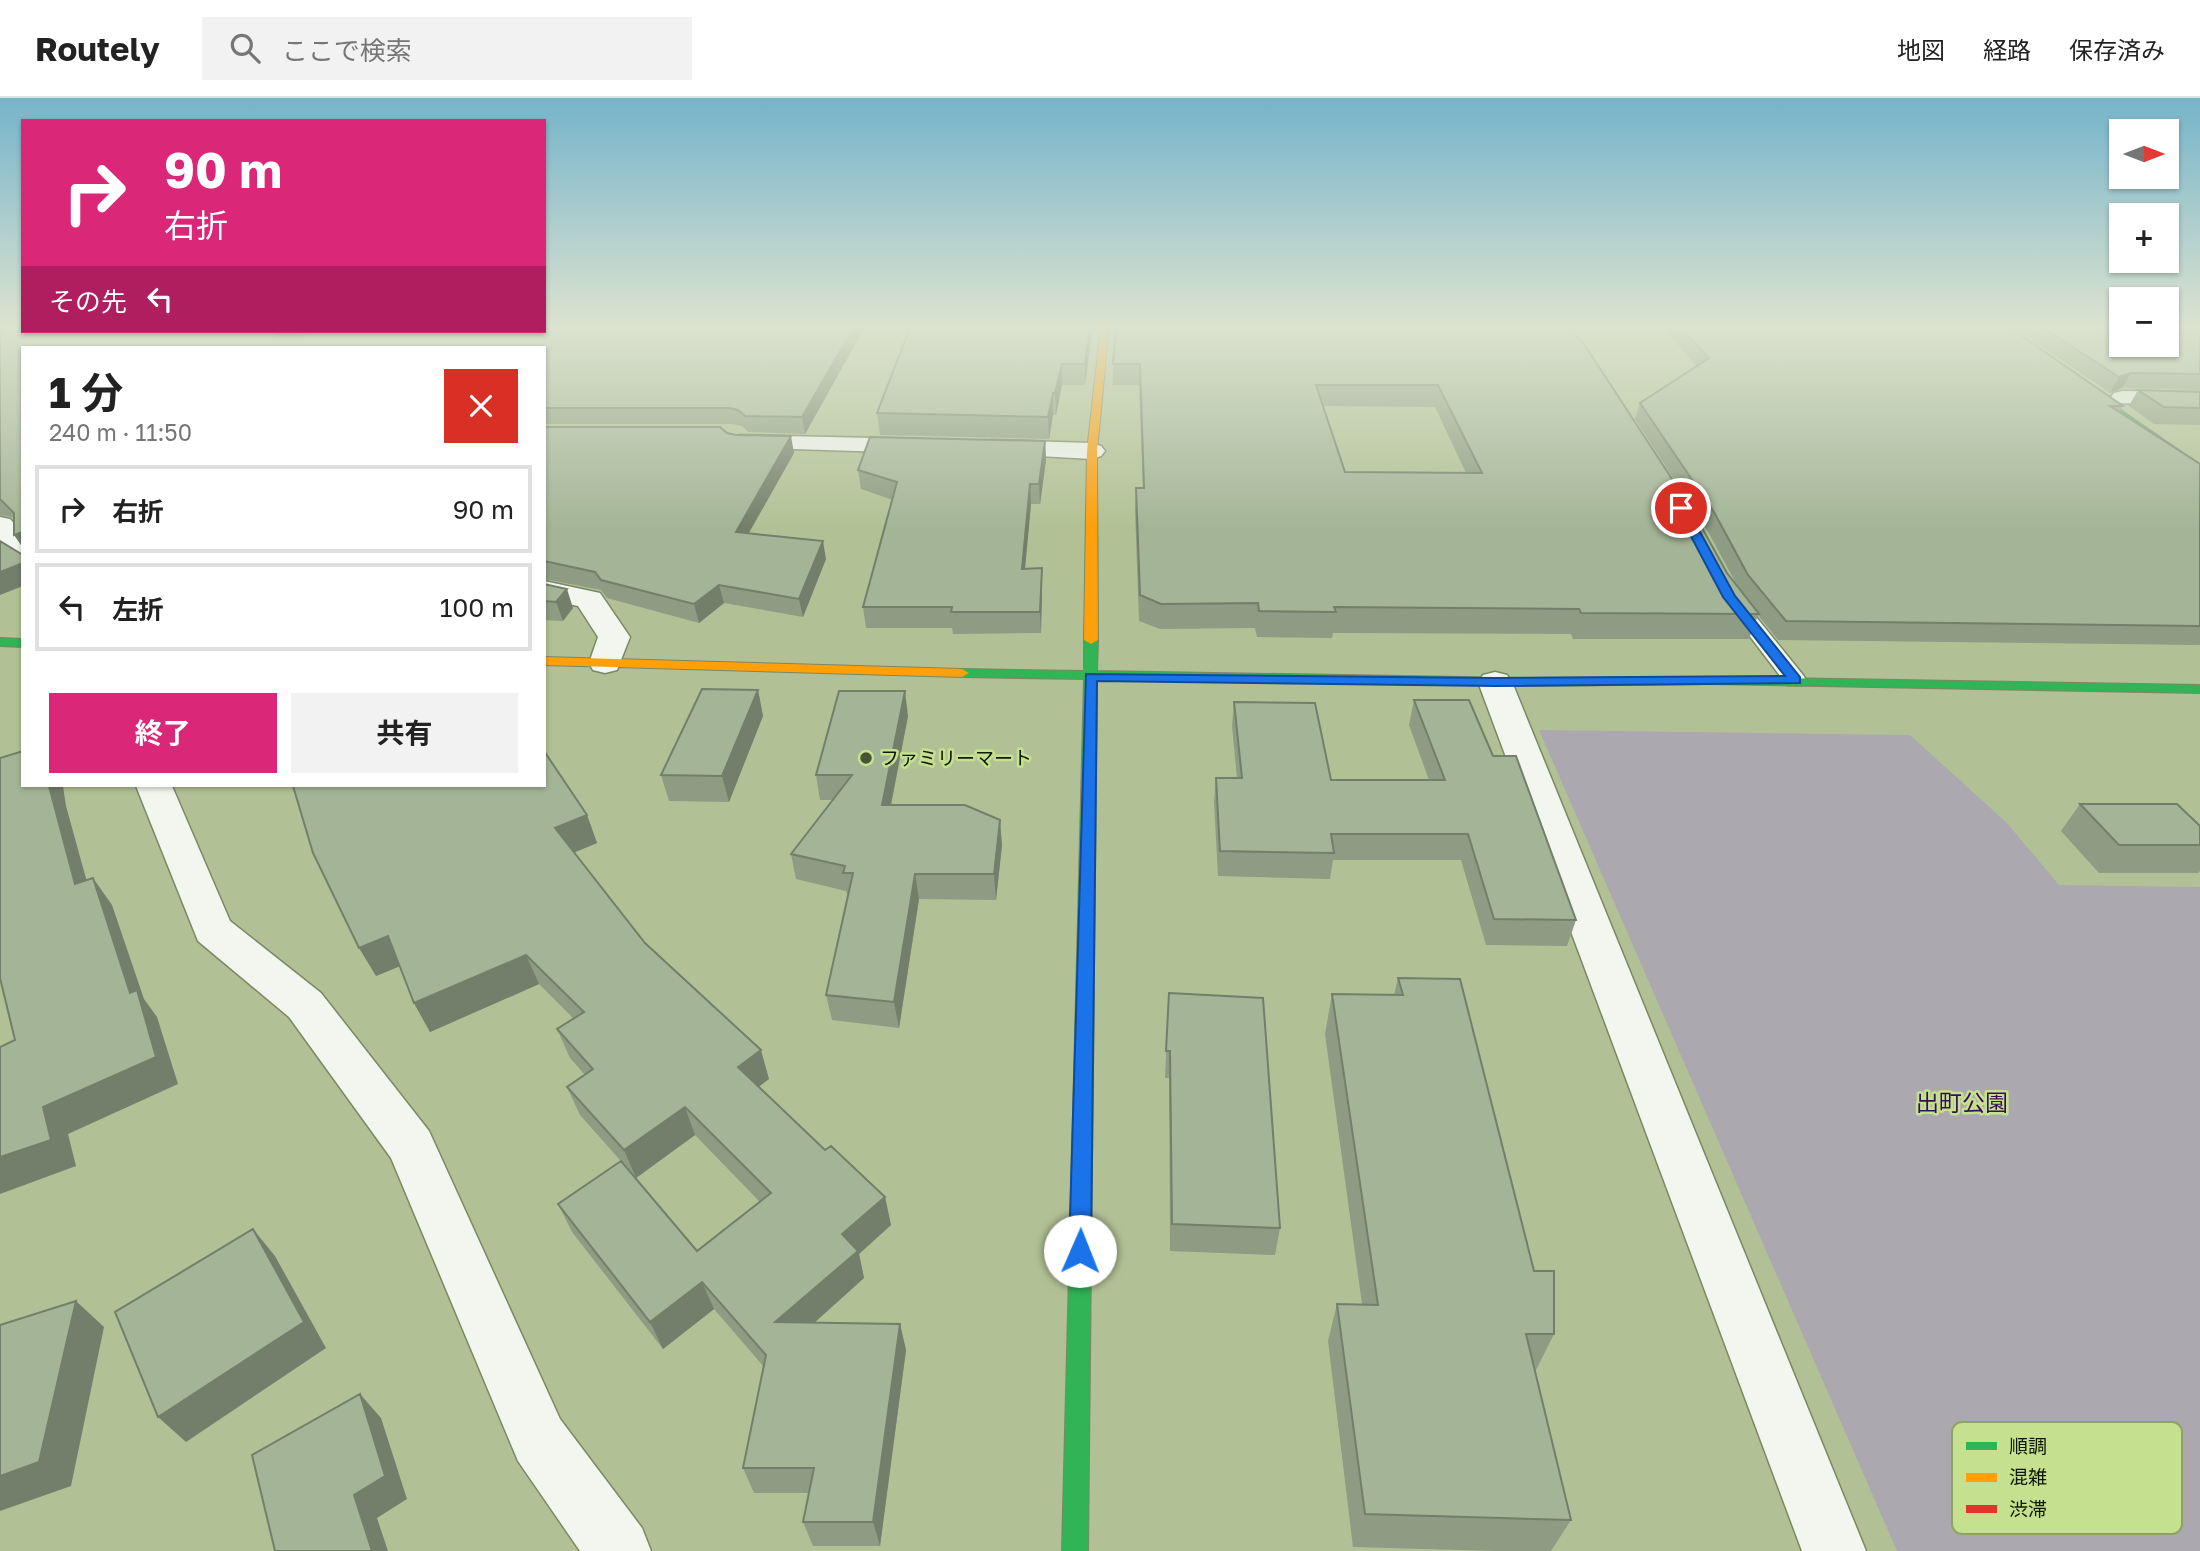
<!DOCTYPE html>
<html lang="ja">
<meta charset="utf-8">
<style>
:root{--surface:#fff;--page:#f2f2f2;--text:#222;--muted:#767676;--line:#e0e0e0;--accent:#db2777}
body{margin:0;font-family:"Golos Text","Noto Sans JP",sans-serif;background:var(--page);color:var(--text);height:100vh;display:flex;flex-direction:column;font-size:26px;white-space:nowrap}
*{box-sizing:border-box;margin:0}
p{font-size:23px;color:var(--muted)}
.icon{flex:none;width:38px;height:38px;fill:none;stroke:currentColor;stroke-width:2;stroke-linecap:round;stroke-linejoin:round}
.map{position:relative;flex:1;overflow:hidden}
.drawer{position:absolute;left:21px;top:248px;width:525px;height:441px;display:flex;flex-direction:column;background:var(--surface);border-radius:0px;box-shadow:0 2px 5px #0004}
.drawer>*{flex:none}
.banner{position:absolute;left:21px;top:21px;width:525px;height:214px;border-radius:0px;box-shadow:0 2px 5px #0004;background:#db2777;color:#fff;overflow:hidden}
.needle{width:46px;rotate:90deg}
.tools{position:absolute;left:2109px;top:21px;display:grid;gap:14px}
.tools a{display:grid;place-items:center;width:70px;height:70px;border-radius:0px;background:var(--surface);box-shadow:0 2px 5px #0004;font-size:35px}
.pin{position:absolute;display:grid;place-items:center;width:60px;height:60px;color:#fff;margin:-30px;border:4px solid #fff;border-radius:50%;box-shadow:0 2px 7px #0007}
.me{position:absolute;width:77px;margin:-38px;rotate:1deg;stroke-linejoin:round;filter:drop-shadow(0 0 5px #0008)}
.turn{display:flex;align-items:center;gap:24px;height:147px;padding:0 28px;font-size:32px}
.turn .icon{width:91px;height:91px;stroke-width:2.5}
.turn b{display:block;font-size:49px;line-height:60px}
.then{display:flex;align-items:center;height:66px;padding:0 28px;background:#0003;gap:14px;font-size:26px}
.round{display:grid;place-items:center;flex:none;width:74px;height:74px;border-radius:0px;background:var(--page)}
.summary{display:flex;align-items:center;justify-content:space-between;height:119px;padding:0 28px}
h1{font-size:42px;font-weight:700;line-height:52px}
.cta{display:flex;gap:14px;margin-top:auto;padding:14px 28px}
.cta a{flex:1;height:80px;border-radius:0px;background:var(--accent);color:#fff;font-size:28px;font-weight:700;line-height:80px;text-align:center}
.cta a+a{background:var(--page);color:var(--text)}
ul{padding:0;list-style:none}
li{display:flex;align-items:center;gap:21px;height:88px;margin:0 14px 10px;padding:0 14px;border:4px solid var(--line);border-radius:0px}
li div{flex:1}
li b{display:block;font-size:26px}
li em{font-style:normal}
header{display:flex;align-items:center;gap:42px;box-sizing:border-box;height:98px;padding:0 35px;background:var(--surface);border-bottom:2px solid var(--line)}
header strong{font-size:33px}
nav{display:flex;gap:38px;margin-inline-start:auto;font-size:24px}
.search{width:490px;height:63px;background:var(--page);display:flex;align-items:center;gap:18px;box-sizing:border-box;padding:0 24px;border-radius:0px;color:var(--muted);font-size:26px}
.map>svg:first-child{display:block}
.green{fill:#aca8af}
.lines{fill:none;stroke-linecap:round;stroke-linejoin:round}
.lane-casing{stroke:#7c8764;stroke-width:3}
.street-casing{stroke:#7c8764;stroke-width:3}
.fast-casing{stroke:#7c8764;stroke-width:2}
.slow-casing{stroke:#7c8764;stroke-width:2}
.jam-casing{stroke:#7c8764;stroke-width:2}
.lane{fill:#f3f6ef;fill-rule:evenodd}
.street{fill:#f3f6ef;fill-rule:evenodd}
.fast{fill:#30b455;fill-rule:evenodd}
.slow{fill:#ff9f0a;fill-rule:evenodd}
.jam{fill:#e5322d;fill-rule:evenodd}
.wall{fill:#8d9c82;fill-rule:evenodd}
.shaded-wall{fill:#737f6a}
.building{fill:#a4b597;stroke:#737f6a;stroke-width:2;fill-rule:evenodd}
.route{fill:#1a73e8;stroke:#114b97;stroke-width:2}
.poi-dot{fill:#485234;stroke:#c5e08f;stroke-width:2.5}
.labels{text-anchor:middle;stroke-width:5;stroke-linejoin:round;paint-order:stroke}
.poi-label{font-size:19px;fill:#0f1700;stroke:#c5e08f;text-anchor:start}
.near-park-label{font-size:23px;fill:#370d5a;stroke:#c5e08f}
.key{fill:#c5e08f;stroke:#8ea464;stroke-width:2}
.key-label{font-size:19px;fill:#0f1700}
</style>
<header>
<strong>Routely</strong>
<div class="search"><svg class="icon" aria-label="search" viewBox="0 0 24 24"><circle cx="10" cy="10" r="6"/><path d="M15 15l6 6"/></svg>ここで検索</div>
<nav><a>地図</a><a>経路</a><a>保存済み</a></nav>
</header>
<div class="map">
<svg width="2200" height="1453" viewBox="0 0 2200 1453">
<rect width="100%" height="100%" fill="#b2c195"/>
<!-- green -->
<path class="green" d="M1539,632L1910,637L2007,725L2059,787L2200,789V1453H1897Z"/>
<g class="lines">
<defs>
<path id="lane" d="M1733,497L1740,499L1803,577L1806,582L1803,587H1787L1723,503L1726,499Z"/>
<path id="street" d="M2122,293L2200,294V308L2114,305L2110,300L2114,295Z
M740,337L918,341L927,343L930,348L927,353L918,355L731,349L728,344L731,339Z
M992,342L1092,345L1101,348L1105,353L1101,358L1092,361L983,355L979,350L983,345Z
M0,419L10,421L23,435V462L13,459L0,444Z
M544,483L600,495L630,539L617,572L605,575L593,572L589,565L598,539L578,508L544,501Z
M1495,574L1507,577L1512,584L1866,1453H1802L1478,584L1483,577Z
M136,688H172L230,823L321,895L429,1033L560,1321L642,1430L651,1453H580L518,1363L391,1060L289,919L198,843Z"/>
<path id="fast" d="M1989,227H1998L2200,367V375Z
M1091,538L1098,542L1097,573L1521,580L1528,584L1521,588L1097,581L1088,1453H1062L1084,581L962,579L955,575L962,571L1084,573V542Z
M0,540L23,541V549L0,548Z
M1713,579L2200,587V595L1708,586L1706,583L1708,580Z"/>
<path id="slow" d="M1101,227H1109L1097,353L1098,542L1091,546L1084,542L1087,353Z
M544,559L962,571L969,575L962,579L544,567Z"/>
<path id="jam" d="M1713,579L1718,580L1720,583L1718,586L1521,588L1514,584L1521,580Z"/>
</defs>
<!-- lane casing -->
<use href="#lane" class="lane-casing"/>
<!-- street casing -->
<use href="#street" class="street-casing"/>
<!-- fast casing -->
<use href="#fast" class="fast-casing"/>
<!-- slow casing -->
<use href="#slow" class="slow-casing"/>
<!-- jam casing -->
<use href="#jam" class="jam-casing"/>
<!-- lane -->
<use href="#lane" class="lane"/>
<!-- street -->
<use href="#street" class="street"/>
<!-- fast -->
<use href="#fast" class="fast"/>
<!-- slow -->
<use href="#slow" class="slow"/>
<!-- jam -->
<use href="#jam" class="jam"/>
</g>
<!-- wall -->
<path class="wall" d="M0,227L295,238L866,227L805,336L748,334L742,328L732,326H544V250L14,421L12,419L0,417Z
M1093,227L1085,287H1062L1056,317H1053L1049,341L880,337L877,315Z
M1568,227L1727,475L1738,489L1707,432L1635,321L1640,305L1697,268L1660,227H2006L2123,308L2120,314L2200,366V547L1778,542L1758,517L1749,541H1573L1571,536L1333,535L1332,540L1257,539L1255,530L1160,531L1139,523L1135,413L1136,390H1143L1139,287H1113V266ZM1323,308L1435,309L1466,375L1345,374Z
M2010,227H2200V292L2122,290L2110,295Z
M2138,292L2200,294V327L2154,326L2129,308Z
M544,329L727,335L794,355L749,435L826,461L803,519L724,505L699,525L607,500L601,492L544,481Z
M1045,343L1046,362L1040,406H1031L1025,471L1042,470V491L1041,535L953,536L952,530H866L863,509L893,402L861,391L858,372Z
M544,486L573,510L563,523L544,522Z
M758,592L763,618L729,704L669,703L661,677Z
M1414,602L1493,658L1576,822L1567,848L1486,847L1461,762H1333L1330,781L1218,778L1214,704L1216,680H1237L1232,628L1234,604L1331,682H1429L1409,627Z
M908,618L891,707L1002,747L996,802L919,801L899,930L832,922L826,897L848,799L846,793L796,781L791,756L833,702H820L816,677Z
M2080,706L2200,728V773L2198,775H2099L2061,733Z
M587,717L597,745L574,754L645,845L769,981L759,989L825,1052L885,1099L891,1127L859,1156L864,1180L814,1225L900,1226L906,1252L880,1448H813L803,1424L809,1395H754L743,1370L764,1269L714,1211L663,1251L572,1134L558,1106L697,1153L760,1104L695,1037L636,1080L580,1017L567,989L585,977L570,960L557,931L574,921L539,886L430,934L414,905L400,868L376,878Z
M1398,880L1534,1173L1554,1236L1536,1272H1535L1571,1422L1551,1453H1495L1353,1449L1328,1243L1337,1206H1362L1325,936L1332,896L1394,897Z
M1169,895L1280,1130L1275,1157L1170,1153L1169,980H1165Z"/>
<!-- shaded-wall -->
<path class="shaded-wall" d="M855,227H866L805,336L802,319Z
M1090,227H1093L1085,287V266Z
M276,233H301L280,250L274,235Z
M1062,266V287L1056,317L1055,295Z
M2131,275L2122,290L2110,295L2119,279Z
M1053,295V317L1049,341L1048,319Z
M791,338L794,355L739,452L736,434Z
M1045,343L1046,362L1040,406L1039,386Z
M1030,386L1031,406L1023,491L1022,471Z
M23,434V450L14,437Z
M823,443L826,461L803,519L799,501Z
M23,465V488L0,497V474Z
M1042,470V491L1041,535L1040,514Z
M719,487L724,505L699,525L694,506Z
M567,491L573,510L563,523L556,504Z
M758,592L763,618L729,704L722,678Z
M905,593L908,618L886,732L882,707Z
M49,688H63L66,708L95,813L75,786Z
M587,717L597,745L566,758L555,730Z
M1000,722L1002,747L996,802L994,776Z
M915,776L919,801L899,930L894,904Z
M93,780L112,807L144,901L157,919L178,986L68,1036L76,1068L0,1096V1059L43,1009L130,895Z
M388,838L403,867L376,878L359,850Z
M526,857L539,886L430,934L414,905Z
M761,952L769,981L747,997L738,969Z
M685,1009L695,1037L636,1080L624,1052Z
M885,1099L891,1127L859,1156L864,1180L785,1251L775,1224L842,1136Z
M253,1131L275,1158L326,1250L186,1344L158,1319Z
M702,1184L714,1211L663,1251L650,1224Z
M76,1203L104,1229L71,1388L0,1413V1378Z
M900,1226L906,1252L880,1448L873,1424Z
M360,1296L381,1320L407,1401L377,1420L388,1453H372L354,1397Z"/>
<!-- building -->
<path class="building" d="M0,227H23V233H276L274,235L276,238H302L308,233H544V227H855L802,319L745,318L738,312L729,310H544V250H23V434L14,437V415L0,401Z
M911,227H1090L1085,266H1062L1055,295H1053L1048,319L877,315Z
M1116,227H1568L1584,246L1691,410L1727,475L1759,516L1581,515L1579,511L1334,509L1336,514L1259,513L1258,505L1161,506L1140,497L1136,390H1144L1140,266H1113ZM1316,287H1438L1482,375L1345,374Z
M1678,227H2006L2123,308H2110L2200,366V528L1786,523L1748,477L1714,414L1640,305L1709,260Z
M2039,227H2121V247H2166V227H2200V276L2131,275L2119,279Z
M2138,292L2200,294V310L2164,309Z
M544,329H720L727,335L736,337L791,338L736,434L823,443L799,501L719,487L694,506L601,482L595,474L544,463Z
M870,339L1045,343L1039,386H1030L1022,471L1042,470L1040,514H951L952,509H863L897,384L858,372Z
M0,443L23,457V465L0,474Z
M544,486L567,491L556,504L544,503Z
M702,591L758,592L722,678L661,677Z
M839,593H905L882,707H965L1000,722L994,776H915L894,904L826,897L853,775H843L845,768L791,756L852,677H816Z
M1414,602H1469L1493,658H1516L1576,822L1494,821L1468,736H1331L1334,755L1220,753L1216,680H1242L1234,604L1315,605L1331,682H1445Z
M23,653V688H49L75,786L93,780L130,895L137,892L156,959L43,1009L51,1042L0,1059V949L15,942L0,880V660Z
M544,653L587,717L555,730L645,845L761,952L738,969L825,1052L831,1048L885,1099L842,1136L858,1153L775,1224L900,1226L873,1424H803L814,1370H743L766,1257L702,1184L650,1224L558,1106L621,1063L697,1153L771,1095L685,1009L624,1052L567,989L593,971L557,931L584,914L526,857L414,905L388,838L359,850L313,755L293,688H544Z
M2080,706H2177L2200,728V747H2119Z
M1398,880L1460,881L1534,1173H1554V1236H1526L1571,1422L1365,1416L1337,1206L1378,1207L1332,896L1403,897Z
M1169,895L1263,900L1280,1130L1172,1126L1170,953H1166Z
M253,1131L304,1224L158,1319L115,1214Z
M76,1203L39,1364L0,1378V1227Z
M360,1296L385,1378L354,1397L372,1453H275L252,1357Z"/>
<!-- sky -->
<linearGradient id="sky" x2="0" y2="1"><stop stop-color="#75b4ca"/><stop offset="0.53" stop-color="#dce3cf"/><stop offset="1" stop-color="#dce3cf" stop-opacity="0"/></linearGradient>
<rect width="2200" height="430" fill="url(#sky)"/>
<!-- route -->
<path class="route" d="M1681,407L1687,410L1735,498L1800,579V585L1495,588L1097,583L1091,1153L1088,1160L1080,1163L1072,1160L1069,1153L1086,576L1495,580L1785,578L1723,499L1676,410Z"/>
<!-- markers -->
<circle class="poi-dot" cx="866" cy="660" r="7"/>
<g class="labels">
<!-- poi labels -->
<g class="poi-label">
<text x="880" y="667">ファミリーマート</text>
</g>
<!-- near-park labels -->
<g class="near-park-label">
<text x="1962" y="1013">出町公園</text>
</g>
</g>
<!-- legend -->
<rect x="1952" y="1324" width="230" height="112" rx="10" class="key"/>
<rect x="1966" y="1344" width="31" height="8" fill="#30b455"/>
<rect x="1966" y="1375" width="31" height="9" fill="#ff9f0a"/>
<rect x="1966" y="1407" width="31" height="8" fill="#e5322d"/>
<g class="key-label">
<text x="2009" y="1355">順調</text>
<text x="2009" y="1386">混雑</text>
<text x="2009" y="1418">渋滞</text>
</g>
</svg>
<div class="tools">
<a><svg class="needle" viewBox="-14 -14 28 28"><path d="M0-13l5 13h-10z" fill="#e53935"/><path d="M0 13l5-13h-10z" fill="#767676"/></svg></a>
<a>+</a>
<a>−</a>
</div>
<div class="pin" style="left:1681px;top:410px;background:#d93025"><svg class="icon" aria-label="arrive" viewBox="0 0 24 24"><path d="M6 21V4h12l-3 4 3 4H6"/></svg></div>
<svg class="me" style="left:1080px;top:1153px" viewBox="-20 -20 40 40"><circle r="19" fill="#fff"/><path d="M0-13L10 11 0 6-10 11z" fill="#1a73e8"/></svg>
<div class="banner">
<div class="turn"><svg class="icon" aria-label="right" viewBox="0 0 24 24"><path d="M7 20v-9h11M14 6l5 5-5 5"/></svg><div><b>90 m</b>右折</div></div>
<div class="then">その先<svg class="icon" aria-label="left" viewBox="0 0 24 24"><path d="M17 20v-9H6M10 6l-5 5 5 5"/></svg></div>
</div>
<section class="drawer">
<div class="summary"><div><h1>1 分</h1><p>240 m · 11:50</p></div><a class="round" style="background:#d93025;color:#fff"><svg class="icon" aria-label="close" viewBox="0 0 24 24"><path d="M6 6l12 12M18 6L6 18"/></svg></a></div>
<ul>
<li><svg class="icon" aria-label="right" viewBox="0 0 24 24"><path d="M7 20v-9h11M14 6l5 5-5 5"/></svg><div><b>右折</b></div><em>90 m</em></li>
<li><svg class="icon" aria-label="left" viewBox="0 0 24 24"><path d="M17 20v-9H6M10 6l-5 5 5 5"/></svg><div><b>左折</b></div><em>100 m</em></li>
</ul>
<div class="cta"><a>終了</a><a>共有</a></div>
</section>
</div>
